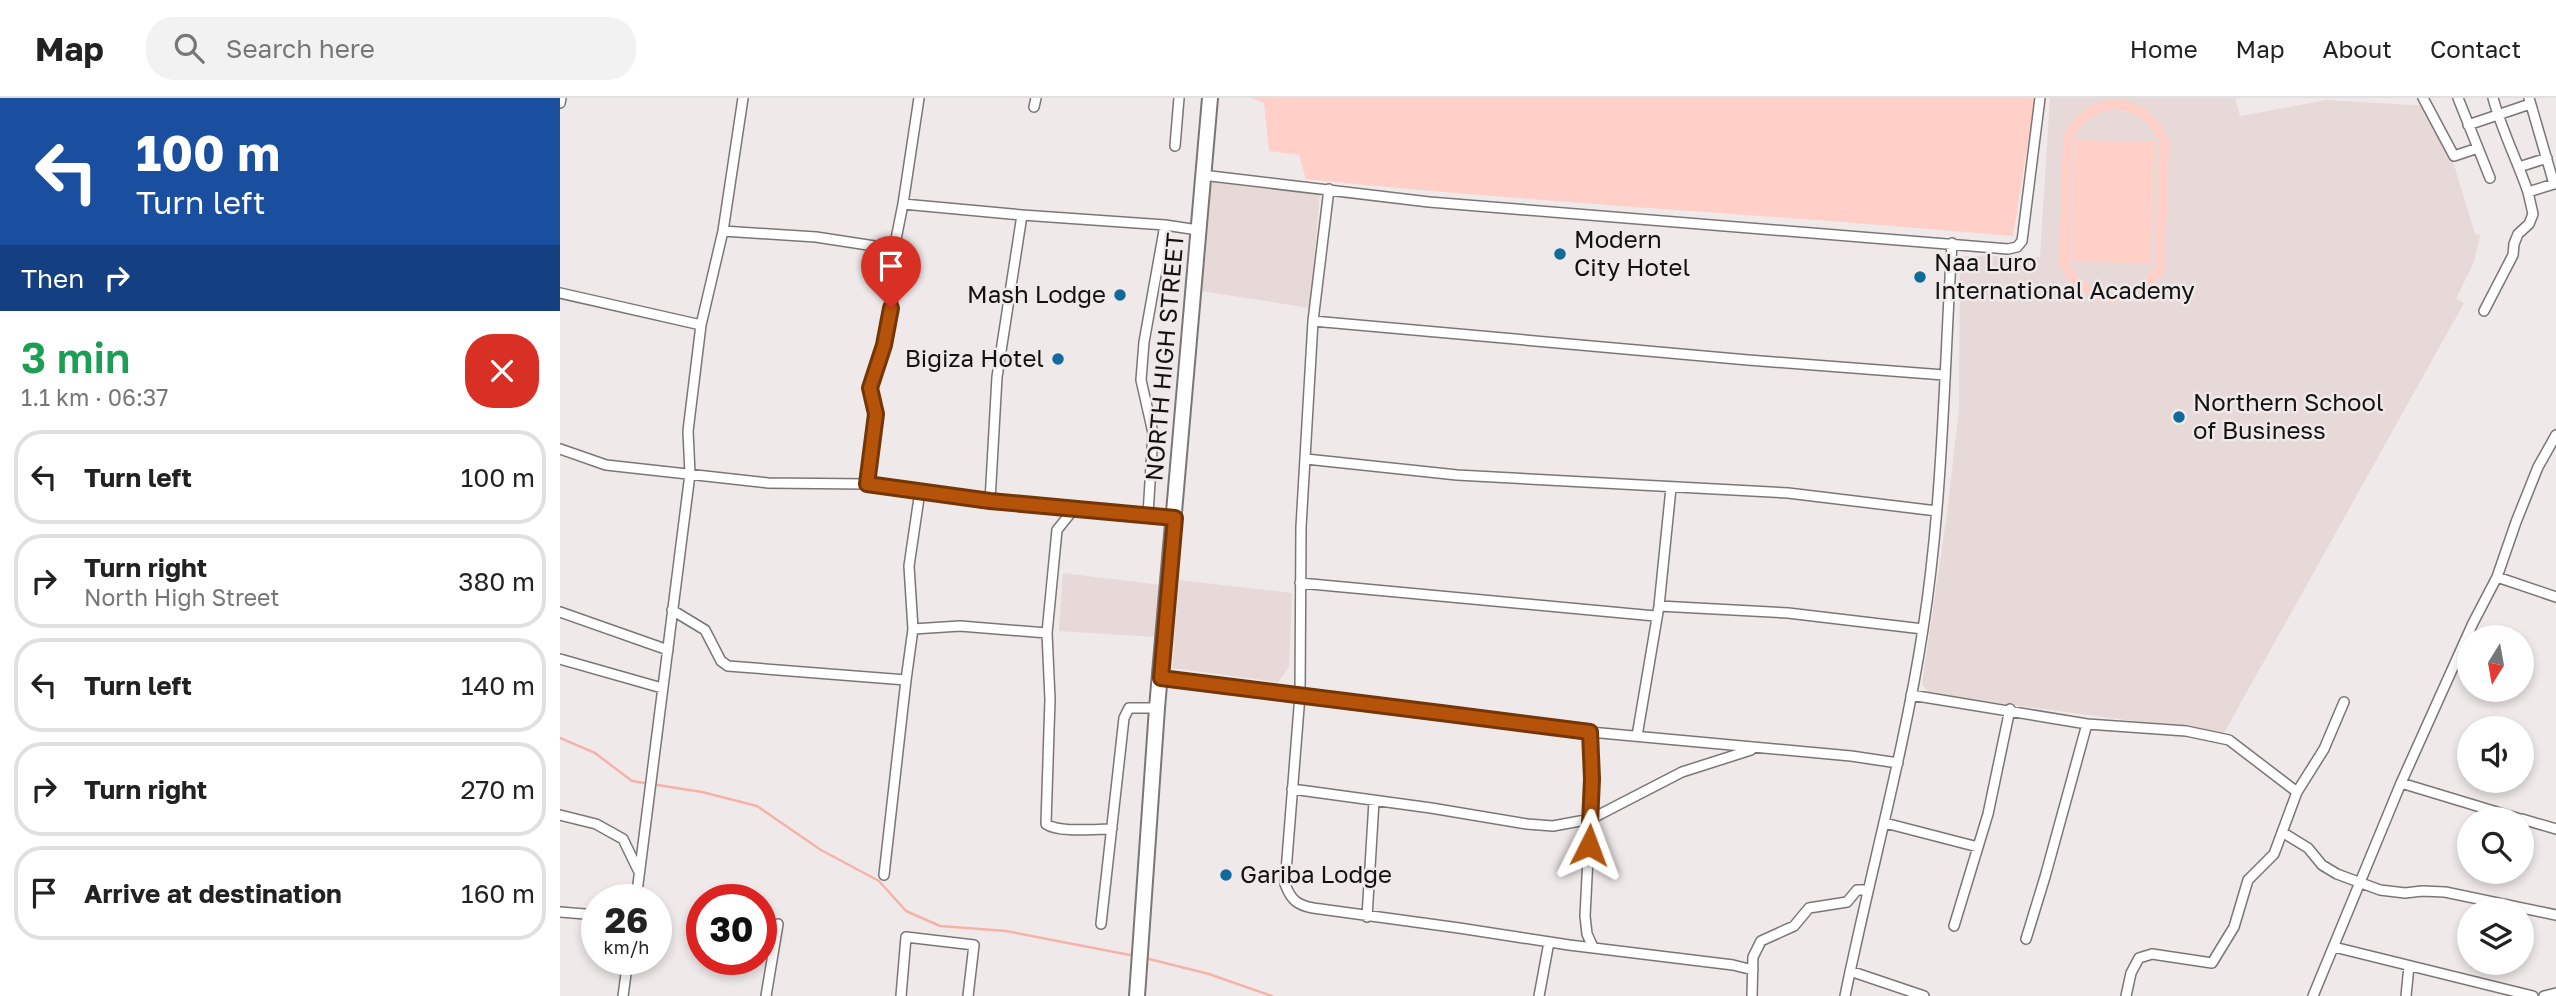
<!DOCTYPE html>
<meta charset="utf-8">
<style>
:root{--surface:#fff;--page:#f2f2f2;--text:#222;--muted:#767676;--line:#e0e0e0}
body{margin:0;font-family:"Golos Text",sans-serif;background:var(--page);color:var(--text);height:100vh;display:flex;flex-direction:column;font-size:26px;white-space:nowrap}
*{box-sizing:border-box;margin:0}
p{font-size:23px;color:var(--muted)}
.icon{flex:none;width:38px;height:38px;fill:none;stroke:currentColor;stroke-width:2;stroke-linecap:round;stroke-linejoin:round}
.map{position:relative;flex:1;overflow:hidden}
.side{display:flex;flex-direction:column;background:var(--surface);width:560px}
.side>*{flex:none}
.banner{background:#1a4fa0;color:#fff;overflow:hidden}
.needle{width:46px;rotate:191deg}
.buttons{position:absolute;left:1897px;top:527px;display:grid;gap:14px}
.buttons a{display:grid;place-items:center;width:77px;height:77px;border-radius:50%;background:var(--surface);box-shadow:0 4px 10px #0003;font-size:35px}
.speed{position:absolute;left:21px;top:786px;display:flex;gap:14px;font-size:35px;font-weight:700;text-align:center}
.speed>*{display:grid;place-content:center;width:91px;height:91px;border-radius:50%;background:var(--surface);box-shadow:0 4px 10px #0003;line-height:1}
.speed small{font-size:18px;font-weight:400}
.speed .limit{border:10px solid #d22;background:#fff;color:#111}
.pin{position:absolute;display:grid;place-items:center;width:60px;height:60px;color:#fff;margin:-72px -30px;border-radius:50% 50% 50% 0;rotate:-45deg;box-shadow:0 0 7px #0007}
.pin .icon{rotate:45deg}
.me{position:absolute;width:77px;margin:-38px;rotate:3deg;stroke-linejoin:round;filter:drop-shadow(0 0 5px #0008)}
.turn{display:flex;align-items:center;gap:24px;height:147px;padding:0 21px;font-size:32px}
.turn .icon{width:91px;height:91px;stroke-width:2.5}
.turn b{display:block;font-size:49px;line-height:60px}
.then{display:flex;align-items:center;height:66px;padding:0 21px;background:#0003;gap:14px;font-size:26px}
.round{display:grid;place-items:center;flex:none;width:74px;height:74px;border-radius:28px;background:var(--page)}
.overview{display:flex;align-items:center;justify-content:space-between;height:119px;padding:0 21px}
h1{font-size:42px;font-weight:600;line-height:52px;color:#1e9e55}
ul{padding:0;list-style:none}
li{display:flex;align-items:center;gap:21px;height:94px;margin:0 14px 10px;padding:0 7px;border:4px solid var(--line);border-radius:28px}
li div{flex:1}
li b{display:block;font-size:26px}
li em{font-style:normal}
header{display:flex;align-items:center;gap:42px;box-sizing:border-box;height:98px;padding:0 35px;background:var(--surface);border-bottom:2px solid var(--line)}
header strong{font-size:33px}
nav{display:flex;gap:38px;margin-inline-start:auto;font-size:24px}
.search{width:490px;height:63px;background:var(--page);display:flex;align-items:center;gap:18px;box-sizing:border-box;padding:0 24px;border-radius:28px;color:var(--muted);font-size:26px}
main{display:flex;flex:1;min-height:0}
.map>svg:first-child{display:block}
.built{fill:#e7d9d7}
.green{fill:#ffcfc8;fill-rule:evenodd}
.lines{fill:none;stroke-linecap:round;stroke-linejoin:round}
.stream{stroke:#f7b2a8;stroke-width:2.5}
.minor-casing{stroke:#7b7676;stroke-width:12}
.trunk-casing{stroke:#7b7676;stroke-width:18}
.minor{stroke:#fff;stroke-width:9}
.trunk{stroke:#fff;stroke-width:14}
.route-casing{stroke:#753606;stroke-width:18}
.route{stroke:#b45309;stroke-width:12}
.poi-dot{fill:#126a9a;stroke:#efe9e9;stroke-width:2.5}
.labels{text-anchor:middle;stroke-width:5;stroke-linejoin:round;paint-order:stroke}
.poi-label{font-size:24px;fill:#131111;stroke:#efe9e9;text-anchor:start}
.street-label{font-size:24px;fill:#131111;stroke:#efe9e9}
</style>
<header>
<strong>Map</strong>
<div class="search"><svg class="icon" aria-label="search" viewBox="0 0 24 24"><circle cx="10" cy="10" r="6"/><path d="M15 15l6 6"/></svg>Search here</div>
<nav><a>Home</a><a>Map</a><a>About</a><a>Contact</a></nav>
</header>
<main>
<section class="side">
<div class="banner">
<div class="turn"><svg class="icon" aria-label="left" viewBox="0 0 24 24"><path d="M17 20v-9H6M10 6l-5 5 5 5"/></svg><div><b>100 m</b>Turn left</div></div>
<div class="then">Then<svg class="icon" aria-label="right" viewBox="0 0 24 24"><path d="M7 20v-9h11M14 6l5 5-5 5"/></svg></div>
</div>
<div class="overview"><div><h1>3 min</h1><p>1.1 km · 06:37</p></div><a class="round" style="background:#d93025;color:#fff"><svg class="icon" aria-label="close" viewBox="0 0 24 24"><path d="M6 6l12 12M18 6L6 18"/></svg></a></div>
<ul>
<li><svg class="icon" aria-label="left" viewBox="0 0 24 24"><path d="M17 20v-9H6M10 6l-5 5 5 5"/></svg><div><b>Turn left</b></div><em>100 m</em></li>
<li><svg class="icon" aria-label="right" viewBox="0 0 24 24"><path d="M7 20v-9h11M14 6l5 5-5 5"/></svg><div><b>Turn right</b><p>North High Street</p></div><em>380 m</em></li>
<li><svg class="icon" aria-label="left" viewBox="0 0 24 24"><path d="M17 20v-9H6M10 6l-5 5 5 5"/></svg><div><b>Turn left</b></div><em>140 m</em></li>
<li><svg class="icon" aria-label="right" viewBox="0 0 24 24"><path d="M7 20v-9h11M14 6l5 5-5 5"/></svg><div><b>Turn right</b></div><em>270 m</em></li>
<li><svg class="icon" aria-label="arrive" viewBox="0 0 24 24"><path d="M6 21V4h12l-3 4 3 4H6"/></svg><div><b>Arrive at destination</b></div><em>160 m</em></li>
</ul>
</section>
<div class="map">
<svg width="1996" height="898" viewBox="0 0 1996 898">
<rect width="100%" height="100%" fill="#efe9e9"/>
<!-- built -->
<path class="built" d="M1490,0H1675L1680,18L1767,2L1866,8L1891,57L1915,136L1920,137L1914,164L1896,201L1904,205L1664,635L1370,596L1362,586L1387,416L1399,311L1400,158L1480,159Z
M650,81L760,94L750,210L641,193Z
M503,475L601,487L596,539L499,533Z
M619,482L732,495L729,569L718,584L612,570Z"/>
<!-- green -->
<path class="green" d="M692,0H1475L1453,138C1217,117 981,105 746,81L739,57L709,53L704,5Z
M1557,1C1586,7 1597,16 1609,43L1605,171C1574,217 1527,216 1499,167L1503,39C1517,13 1528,5 1557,1ZM1557,11C1579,15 1590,24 1599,44L1595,168C1571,205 1531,204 1509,165L1513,42C1523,22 1535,14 1557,11Z
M1515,42L1595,44L1591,166L1511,163Z"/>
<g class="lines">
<!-- stream -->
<path class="stream" d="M0,640L35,655L72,683L142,694L197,708L261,752L319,783L346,813L380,828L446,833L575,858
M585,860L649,876L712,898"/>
<defs>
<path id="minor" d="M1863,0L1894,58L1918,50
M1898,0L1930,80
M1933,0C1942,33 1957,62 1968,94
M0,5L1,0
M474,9L476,0
M1908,27L1970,6
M615,48L619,0
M1959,69L1987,60
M642,77L869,104L1448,151L1457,149L1462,143L1480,0
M769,91L753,223L741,429L740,597L725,786C731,802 737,807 753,810L899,830L1009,847L1173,867L1193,872
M343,106L462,117L605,127L638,132
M163,133L256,139L334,151L343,106L359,0
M0,195L141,227
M1924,213L1953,157L1954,146L1958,136L1969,126L1973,116L1968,94L1994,86L1969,0
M753,223L1188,262L1384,277
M0,351L46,367L208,385L307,386L430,403L615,420
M746,361L897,377L1228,395L1377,413
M307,386L316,316L310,290L324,247L335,191L334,151
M430,403L437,279L462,117
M588,417L593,335L581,282L584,244L605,127
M1937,479L1996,499
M740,485L1095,518
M1099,508L1228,515L1363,531
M112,512L145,532L161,563L168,568L346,582L353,531L400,528L487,535L497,432L514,411
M0,514L108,552
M353,531L349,468L360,393
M487,535L490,601L486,726C499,735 535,731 552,731
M0,561L102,590
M601,580L879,615L956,623L1030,634L1291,658L1338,665
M1351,597L1527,626L1626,633L1669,642L1737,694
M1030,634L1032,681L1025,818L1027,836L1033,849
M1077,638L1099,508L1111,390
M1841,685L1960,721
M732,691L871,710L967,726L993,728L1031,721L1122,674L1191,652
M0,717L36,726L63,741L78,772
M1962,721L1996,731
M1325,725L1418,749
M1722,734L1748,750L1762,767L1777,776L1820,792L1845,795L1862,793L1885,794L1996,817
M324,777L346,582
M76,802L130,376L128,333L141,227L163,133L183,0
M0,814L37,817
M807,819L814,703
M541,826L564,620L569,610H597
M1394,828L1428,716L1450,611
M1466,841L1485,779L1527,626
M1774,849L1973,898
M1290,873L1364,898
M63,898L68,861
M206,898L218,826
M341,898L346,839L414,847L408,898
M979,898L989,844
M1192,898L1193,859L1201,843L1234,828L1249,810L1287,804L1297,792H1308
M1285,898C1310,775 1344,655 1363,531C1383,403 1384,274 1392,145
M1566,898L1571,875L1579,860L1592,856L1652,865L1674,829L1688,782L1714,756L1737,694L1764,651L1784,604
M1753,898L1841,685L1913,525L1937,479L1956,424L1978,369L1996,337
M1846,898L1849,868
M1984,898L1996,895"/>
<path id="trunk" d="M577,898L597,610L650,0"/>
</defs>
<!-- minor casing -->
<use href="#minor" class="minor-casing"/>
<!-- trunk casing -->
<use href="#trunk" class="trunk-casing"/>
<!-- minor -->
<use href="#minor" class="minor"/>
<!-- trunk -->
<use href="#trunk" class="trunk"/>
</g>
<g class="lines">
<defs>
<path id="route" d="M331,210L324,247L310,290L316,316L307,386L430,403L615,420L601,580C744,597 887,616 1030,634L1032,681L1029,747"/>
</defs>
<!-- route casing -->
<use href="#route" class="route-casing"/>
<!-- route -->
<use href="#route" class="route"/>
</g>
<!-- markers -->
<g class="poi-dot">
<circle cx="1000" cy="156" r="7"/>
<circle cx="1360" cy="179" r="7"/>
<circle cx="560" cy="197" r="7"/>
<circle cx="498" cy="261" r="7"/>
<circle cx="1619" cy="319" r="7"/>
<circle cx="666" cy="777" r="7"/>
</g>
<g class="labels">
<!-- poi labels -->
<g class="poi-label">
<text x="1014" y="150">Modern<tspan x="1014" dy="28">City Hotel</tspan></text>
<text x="1374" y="173">Naa Luro<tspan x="1374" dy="28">International Academy</tspan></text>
<text x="546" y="205" text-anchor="end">Mash Lodge</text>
<text x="484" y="269" text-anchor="end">Bigiza Hotel</text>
<text x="1633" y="313">Northern School<tspan x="1633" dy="28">of Business</tspan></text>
<text x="680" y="785">Gariba Lodge</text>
</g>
<!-- street labels -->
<g class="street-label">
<text transform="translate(605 259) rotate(-85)" y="8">NORTH HIGH STREET</text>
</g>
</g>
</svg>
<div class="buttons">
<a><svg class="needle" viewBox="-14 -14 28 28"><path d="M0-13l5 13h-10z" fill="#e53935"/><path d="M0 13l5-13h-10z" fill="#767676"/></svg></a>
<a><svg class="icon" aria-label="sound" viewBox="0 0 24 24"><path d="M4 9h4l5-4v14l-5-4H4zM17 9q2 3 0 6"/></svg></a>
<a><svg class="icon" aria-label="search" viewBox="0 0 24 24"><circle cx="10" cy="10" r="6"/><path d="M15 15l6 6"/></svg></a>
<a><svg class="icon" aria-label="layers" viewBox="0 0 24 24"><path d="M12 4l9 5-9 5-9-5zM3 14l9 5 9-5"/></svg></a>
</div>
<div class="speed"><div>26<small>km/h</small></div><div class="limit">30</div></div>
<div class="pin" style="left:331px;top:210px;background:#d93025"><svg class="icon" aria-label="arrive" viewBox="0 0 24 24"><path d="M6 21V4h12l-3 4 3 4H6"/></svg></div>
<svg class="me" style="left:1029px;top:747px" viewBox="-20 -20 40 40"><path d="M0-17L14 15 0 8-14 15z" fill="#b45309" stroke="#fff" stroke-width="4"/></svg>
</div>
</main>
